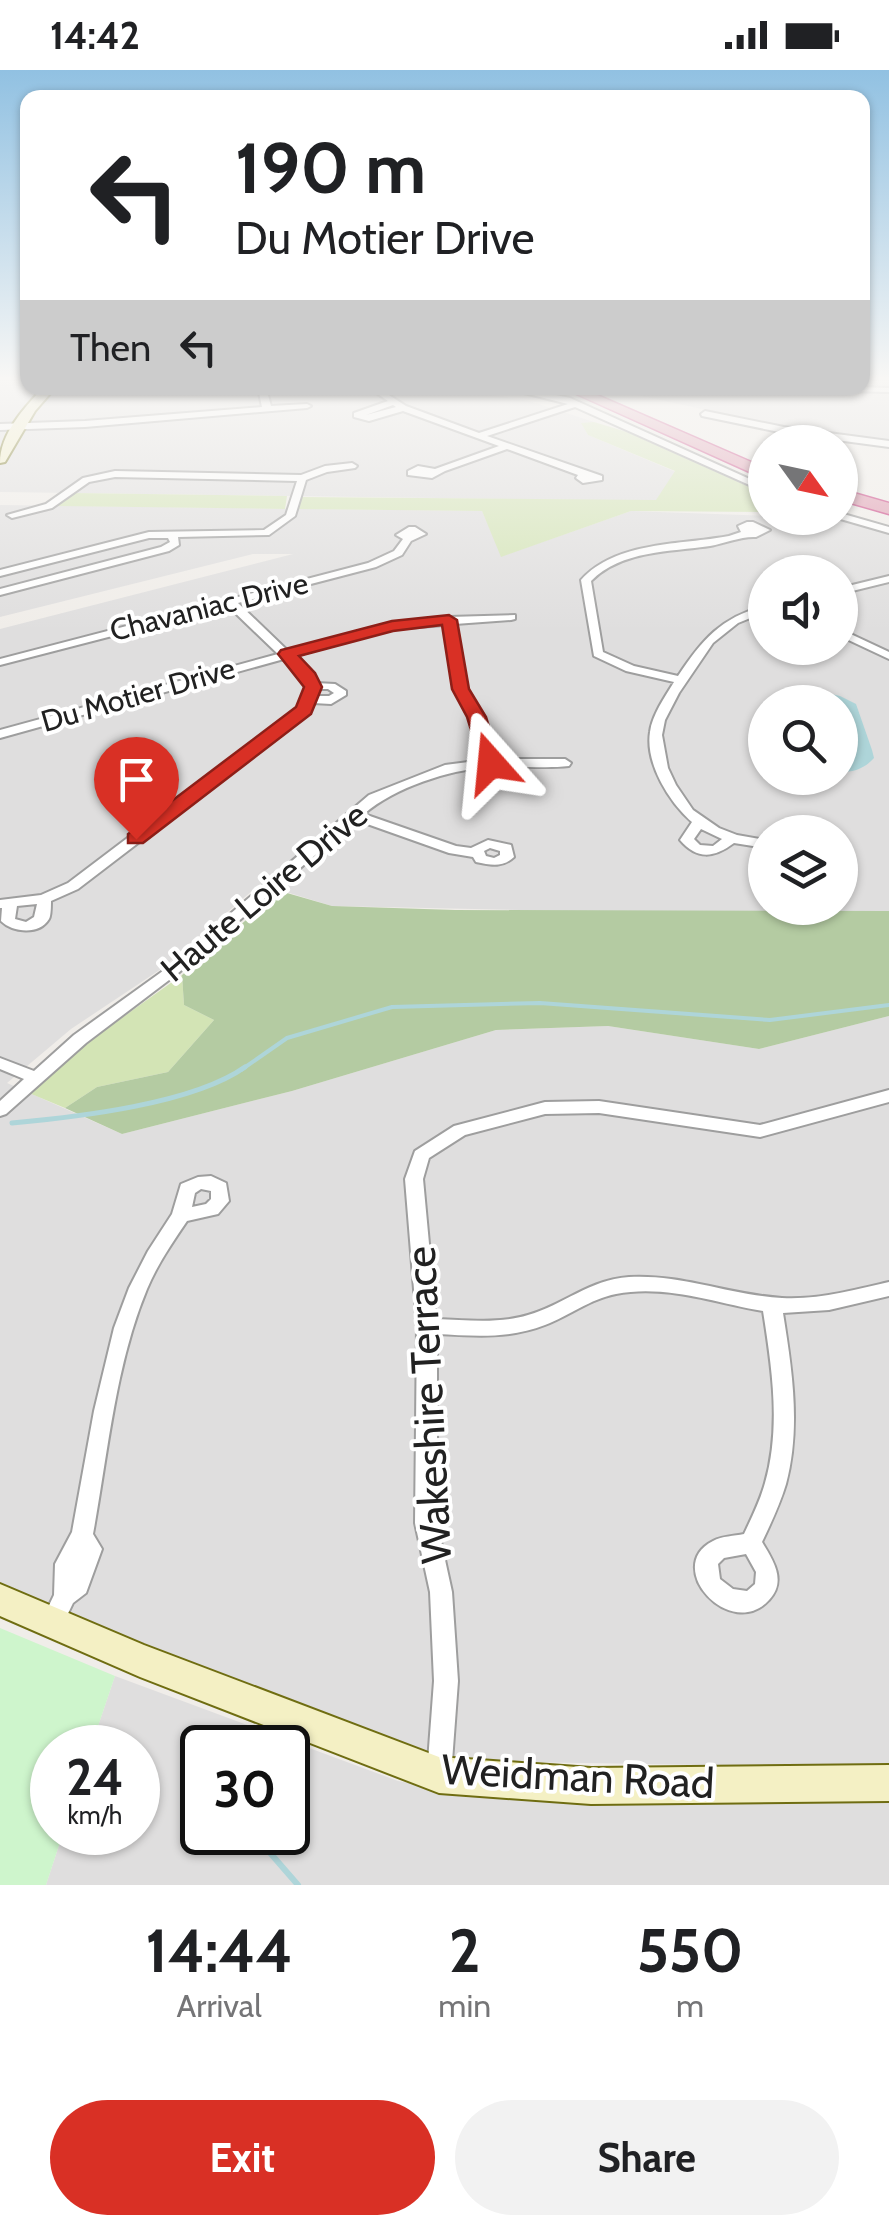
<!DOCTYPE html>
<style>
:root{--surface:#fff;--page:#f2f2f2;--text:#202124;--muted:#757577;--accent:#d93025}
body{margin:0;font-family:Cabin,sans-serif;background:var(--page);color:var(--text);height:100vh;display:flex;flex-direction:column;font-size:38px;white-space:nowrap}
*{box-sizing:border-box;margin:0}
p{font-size:32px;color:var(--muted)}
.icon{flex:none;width:55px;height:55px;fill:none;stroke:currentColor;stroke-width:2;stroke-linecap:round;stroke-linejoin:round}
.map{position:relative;height:1815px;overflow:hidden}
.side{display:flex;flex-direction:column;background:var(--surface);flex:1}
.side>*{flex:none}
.hud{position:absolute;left:20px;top:20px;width:850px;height:305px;border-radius:20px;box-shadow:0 2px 8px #0004;background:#fff;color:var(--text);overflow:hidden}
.needle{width:65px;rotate:123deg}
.tools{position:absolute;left:748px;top:355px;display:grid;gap:20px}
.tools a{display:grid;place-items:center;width:110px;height:110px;border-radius:50%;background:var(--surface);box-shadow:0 2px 8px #0004;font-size:50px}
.speed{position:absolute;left:30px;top:1655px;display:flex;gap:20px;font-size:50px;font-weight:700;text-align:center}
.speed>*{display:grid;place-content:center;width:130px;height:130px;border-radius:50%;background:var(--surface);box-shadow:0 2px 8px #0004;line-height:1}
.speed small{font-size:25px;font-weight:400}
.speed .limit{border:5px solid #111;border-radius:15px;background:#fff;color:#111}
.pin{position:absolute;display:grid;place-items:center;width:85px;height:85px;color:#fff;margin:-102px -42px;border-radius:50% 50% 50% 0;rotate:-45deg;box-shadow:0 0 10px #0007}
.pin .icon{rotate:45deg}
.me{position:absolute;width:110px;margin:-55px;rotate:342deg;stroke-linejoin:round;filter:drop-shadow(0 0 8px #0008)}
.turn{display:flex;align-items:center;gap:35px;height:210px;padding:0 50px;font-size:45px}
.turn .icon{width:130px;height:130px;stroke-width:2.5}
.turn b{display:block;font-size:70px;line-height:85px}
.then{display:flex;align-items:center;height:95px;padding:0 50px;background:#0003;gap:20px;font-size:38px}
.eta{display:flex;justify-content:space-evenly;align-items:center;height:170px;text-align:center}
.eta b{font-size:60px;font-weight:800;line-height:70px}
.button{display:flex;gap:20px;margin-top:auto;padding:20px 50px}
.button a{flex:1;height:115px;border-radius:60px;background:var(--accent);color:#fff;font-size:40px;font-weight:800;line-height:115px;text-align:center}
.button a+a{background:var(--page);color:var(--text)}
.status{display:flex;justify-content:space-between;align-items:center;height:70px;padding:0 50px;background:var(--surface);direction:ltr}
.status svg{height:28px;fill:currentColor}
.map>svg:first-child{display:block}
.residential{fill:#dfdede;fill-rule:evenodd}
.grass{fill:#d3e4b5}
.forest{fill:#b4cba2}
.park{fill:#cef5cc}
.water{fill:#aed5d9}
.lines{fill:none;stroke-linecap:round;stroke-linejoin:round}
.stream-far2{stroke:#aed5d9;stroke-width:4}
.stream-far1{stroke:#aed5d9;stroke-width:5}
.stream{stroke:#aed5d9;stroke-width:6}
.street-casing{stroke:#9e9e9e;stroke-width:4}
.secondary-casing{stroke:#6f6d11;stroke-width:4}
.highway-casing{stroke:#c93b7f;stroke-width:3}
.street{fill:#fff;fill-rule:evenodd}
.secondary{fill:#f4f0c4;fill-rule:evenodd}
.highway{fill:#df9ab0;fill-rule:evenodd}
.route{fill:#d93025;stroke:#8d1f18;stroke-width:2.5}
.labels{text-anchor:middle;stroke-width:8;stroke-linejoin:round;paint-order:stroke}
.far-street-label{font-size:30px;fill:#212121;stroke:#fff}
.street-label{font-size:35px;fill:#212121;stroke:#fff}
.near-street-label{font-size:42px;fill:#212121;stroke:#fff}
</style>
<div class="status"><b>14:42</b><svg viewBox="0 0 49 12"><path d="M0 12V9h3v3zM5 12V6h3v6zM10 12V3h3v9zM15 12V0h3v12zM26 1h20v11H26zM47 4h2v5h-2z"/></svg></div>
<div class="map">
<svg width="889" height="1815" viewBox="0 0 889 1815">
<rect width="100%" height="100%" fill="#f0ede9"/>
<!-- residential -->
<path class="residential" d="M0,307H27L28,318H451L529,331L594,352L582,354L588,365L676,402L656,431L0,422Z
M863,307H889V371L780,356L605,318H862Z
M0,435L482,441L502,486L631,441L832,448L889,463V841L617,842L332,836L260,814L161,899L71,959L7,1013L122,1064L292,1021L496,960L608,956L759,979L889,946V1698L462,1691L376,1669L0,1517V559L293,484H253L0,547ZM765,502H840V578H765ZM765,632H840V708H765ZM765,762H840V838H765Z
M115,1606L398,1711L447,1720L889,1727V1815H46L63,1763L138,1762V1678L91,1677ZM202,1678H288V1762H202Z"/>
<!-- grass -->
<path class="grass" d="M594,352L627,362L765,424V442L631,441L501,487L482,441L297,439L300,427L656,430L675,401L588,365L581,353Z
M73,423L287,426L285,439L55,436Z
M182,905L184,935L214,950L168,1002L97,1017L65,1038L29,1023L71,984Z"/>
<!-- forest -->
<path class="forest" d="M280,821L332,836L455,840L889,841V946L759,979L608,956L496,960L292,1021L122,1064L65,1038L97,1017L168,1002L214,950L184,935L182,905Z"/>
<!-- park -->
<path class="park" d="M0,1558L115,1606L91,1677L52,1678V1762L63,1763L46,1815H0Z"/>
<!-- water -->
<path class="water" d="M801,617L840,626L856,634L872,680L874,688C864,699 854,702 840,702V632H777L785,622Z"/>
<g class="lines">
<!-- stream-far2 -->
<path class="stream-far2" d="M241,1000L287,968L392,937L540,933L770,950L889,935"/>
<!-- stream-far1 -->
<path class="stream-far1" d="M12,1053C77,1047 193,1034 245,997"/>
<!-- stream -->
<path class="stream" d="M197,1660L203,1678
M252,1762L298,1815"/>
<defs>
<path id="street" d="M862,317L889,318V322L797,320L793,318Z
M258,318H266L271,336L307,334L311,336L307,338L85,357L0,360V354L85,351L262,337Z
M369,318H378L406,336L479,363L568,334L512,320L511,318H523L570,328L765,416V422L575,337L487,366L602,406V410L583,413L576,408L578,405L507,379L445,401L432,408L408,405V401L418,396L435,399L499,376L403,341L369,351L354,347V343L388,331ZM393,335L396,337L366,345Z
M705,341L784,357L889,371V377L784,363L702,346L701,344Z
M352,393L357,396L355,398L327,402L306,410L295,446L269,465L178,467L179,475L169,481L0,525V519L161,477L170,472L168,468H149L0,506V500L149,462L264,460L286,445L297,411L115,407L89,412L52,438L12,448L7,445L46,434L83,408L115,401L301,405L325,396Z
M840,443L889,457V463L837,448H840Z
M747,452H753L770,460L756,467C742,466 725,473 710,476C670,482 622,480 591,511L603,582L634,596L678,606C702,570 721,547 765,536V542L738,553L713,573L679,623L665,650L662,665L668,698L676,715L693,740L719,758L737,765L765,770V778L734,773C714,788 697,790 680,770L692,752C670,733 645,694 650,662C652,645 665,627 674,612L626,601L594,586L581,510C616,471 681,475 729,466L741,462L738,456ZM701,759L722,769L713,776L700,775L694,769Z
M409,457H415L426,464L411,471L402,485L376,497L238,533L288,581L392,553L449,547L515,545V549L511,550L455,554L466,619L483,647L496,689H565L571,693L569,696C543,699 516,695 489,697C449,700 395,717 364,744L456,776L471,778L488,770L511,775L514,787C502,798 491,795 476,792L473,787L449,783L356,750L177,904L86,973L6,1044L0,1046V1031L24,1009L0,999V988L34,1001L74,965L167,898L369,725L445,695L484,690L471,647L454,619L444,555L393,559L294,586L313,605L316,613L335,614L346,621V625L331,634L313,633L308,643L78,819L51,831C51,835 51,846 49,849C39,866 12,862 1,851L2,838H0V830L41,825L68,813L299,638L307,621L304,608L284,589L0,668V660L278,584L228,536L0,595V589L368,493L394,481L403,469L396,465ZM318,619H328L334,623L329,626H317ZM490,778L500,781V785L494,788L486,786L484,781ZM37,834L34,847L26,852L15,849L17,836Z
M889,506V512L840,524V518Z
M840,559L889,582V589L840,566Z
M889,1020V1032L760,1067L599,1043L545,1044L465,1065L429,1088L423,1109L436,1249C466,1250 499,1254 528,1245C564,1235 588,1210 629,1207C682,1204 730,1225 782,1228C818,1230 854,1220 889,1212V1226L829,1240L783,1243C792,1299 801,1358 786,1414C780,1434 771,1453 762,1472C773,1490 787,1511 769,1530C731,1572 662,1497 713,1471C722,1466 734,1466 744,1464C752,1447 760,1431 765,1413C781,1357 772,1298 763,1241C716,1233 665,1214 616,1224C590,1229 569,1246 545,1255C510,1269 473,1266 437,1264V1453L452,1522L458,1611L451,1705L448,1714L439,1717L430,1714L427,1705L434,1611L430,1522L415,1453L417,1256L405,1109L415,1081L454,1056L545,1032L599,1031L760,1055ZM746,1484L756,1502L755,1514L747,1521L733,1519L720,1509L718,1494L724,1488Z
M211,1106L226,1113L229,1131L218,1144L187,1151C172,1173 157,1195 147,1219C115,1296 108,1383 93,1464L102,1479L86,1523L73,1533L60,1560L52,1563L44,1560L41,1552L54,1525L55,1494L72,1462L94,1341L114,1258L129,1218L148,1181L172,1144L181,1114L198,1107ZM201,1119L211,1121V1129L206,1134L192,1137L195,1123Z"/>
<path id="secondary" d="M43,318H55L35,341L5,392L0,393C0,364 24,338 43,318Z
M0,1514L144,1575L439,1687L591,1698L889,1695V1731L591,1734L439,1723L140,1607L0,1546Z"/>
<path id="highway" d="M563,318H581L765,398V409Z
M840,419L889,433V444L840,430Z"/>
</defs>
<!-- street casing -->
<use href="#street" class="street-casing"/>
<!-- secondary casing -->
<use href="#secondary" class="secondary-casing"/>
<!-- highway casing -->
<use href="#highway" class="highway-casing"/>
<!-- street -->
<use href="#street" class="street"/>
<!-- secondary -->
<use href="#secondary" class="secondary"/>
<!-- highway -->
<use href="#highway" class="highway"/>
</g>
<!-- sky -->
<linearGradient id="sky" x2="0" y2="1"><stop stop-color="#91c1e2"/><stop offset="0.55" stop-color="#f8f7f5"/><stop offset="1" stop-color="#f8f7f5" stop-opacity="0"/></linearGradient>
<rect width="889" height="561" fill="url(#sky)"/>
<!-- route -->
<path class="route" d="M449,545L457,550L469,619L486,647L500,693L497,697H484L481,693L467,647L452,619L442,555L393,561L299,586L315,603L322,617L311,644L143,773H128V764L296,637L304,617L278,584L281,580L392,551Z"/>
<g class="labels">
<!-- far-street labels -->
<g class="far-street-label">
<text transform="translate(209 537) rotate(-14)" y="10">Chavaniac Drive</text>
<text transform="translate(138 625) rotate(-16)" y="10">Du Motier Drive</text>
</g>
<!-- street labels -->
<g class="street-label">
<text transform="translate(264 822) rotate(-40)" y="12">Haute Loire Drive</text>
</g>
<!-- near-street labels -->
<g class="near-street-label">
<text transform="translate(428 1335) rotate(-93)" y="15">Wakeshire Terrace</text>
<text transform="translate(578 1706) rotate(3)" y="15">Weidman Road</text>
</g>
</g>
</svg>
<div class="tools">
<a><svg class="needle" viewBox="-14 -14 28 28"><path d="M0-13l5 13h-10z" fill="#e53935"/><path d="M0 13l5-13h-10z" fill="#757577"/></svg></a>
<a><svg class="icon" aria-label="sound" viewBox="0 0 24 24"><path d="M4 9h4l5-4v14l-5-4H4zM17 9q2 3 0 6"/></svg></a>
<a><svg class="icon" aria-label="search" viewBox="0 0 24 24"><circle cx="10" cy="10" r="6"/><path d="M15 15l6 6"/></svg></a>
<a><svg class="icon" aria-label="layers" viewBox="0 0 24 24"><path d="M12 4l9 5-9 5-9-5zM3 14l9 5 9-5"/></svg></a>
</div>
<div class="speed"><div>24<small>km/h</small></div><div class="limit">30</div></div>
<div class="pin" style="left:136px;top:769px;background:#d93025"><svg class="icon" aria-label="arrive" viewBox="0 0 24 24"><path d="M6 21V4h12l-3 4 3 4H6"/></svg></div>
<svg class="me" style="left:491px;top:693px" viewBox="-20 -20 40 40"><path d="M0-17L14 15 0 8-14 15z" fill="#d93025" stroke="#fff" stroke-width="4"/></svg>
<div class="hud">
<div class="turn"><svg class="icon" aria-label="left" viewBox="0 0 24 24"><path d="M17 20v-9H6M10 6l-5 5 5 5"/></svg><div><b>190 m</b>Du Motier Drive</div></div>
<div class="then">Then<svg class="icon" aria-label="left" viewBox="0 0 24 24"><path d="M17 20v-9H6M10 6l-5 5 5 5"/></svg></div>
</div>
</div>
<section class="side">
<div class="eta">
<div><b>14:44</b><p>Arrival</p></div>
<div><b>2</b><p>min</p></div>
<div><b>550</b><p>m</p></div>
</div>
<div class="button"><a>Exit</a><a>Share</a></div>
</section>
